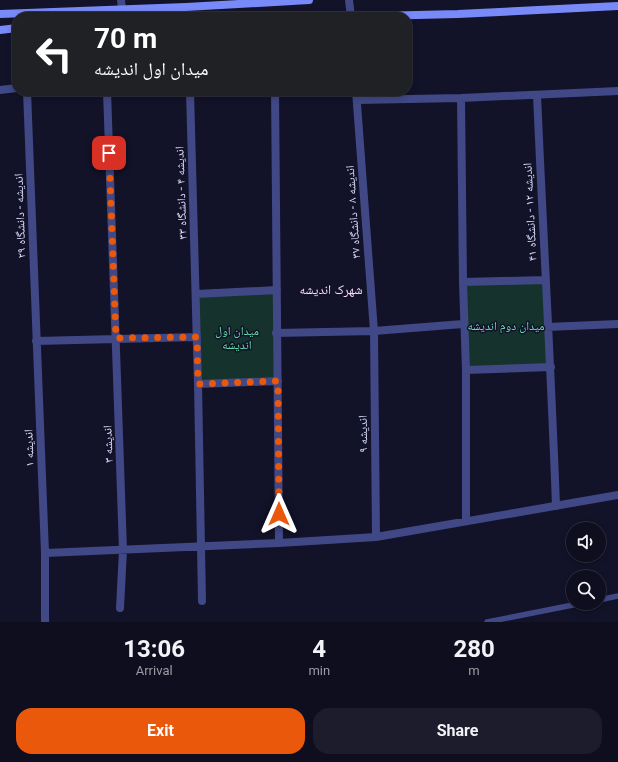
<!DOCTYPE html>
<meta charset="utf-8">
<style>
:root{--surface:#0e0e1f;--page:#1c1c2c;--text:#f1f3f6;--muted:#9b9ca4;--line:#2e2e3d;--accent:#ea580c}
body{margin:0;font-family:Roboto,"Noto Naskh Arabic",sans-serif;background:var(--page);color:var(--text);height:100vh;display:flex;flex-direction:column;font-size:15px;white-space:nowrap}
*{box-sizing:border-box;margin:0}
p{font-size:13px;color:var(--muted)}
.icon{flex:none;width:22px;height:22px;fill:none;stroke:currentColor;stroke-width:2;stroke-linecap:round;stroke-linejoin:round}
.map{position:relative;height:622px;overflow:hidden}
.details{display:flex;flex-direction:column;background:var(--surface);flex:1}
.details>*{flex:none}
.banner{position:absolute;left:12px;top:12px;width:400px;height:84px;border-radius:16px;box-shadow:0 2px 6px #0003,0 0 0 1px var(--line);background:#202124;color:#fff;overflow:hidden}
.buttons{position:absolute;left:566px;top:522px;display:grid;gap:8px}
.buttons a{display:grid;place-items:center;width:40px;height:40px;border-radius:50%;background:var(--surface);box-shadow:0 2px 6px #0003,0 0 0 1px var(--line);font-size:20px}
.pin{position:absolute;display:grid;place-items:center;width:34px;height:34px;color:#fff;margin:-17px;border-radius:8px;box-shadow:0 2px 6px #0006}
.me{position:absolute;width:44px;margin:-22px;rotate:0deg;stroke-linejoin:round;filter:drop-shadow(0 0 3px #0008)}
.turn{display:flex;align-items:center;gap:14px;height:84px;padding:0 16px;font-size:18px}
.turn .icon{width:52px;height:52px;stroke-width:2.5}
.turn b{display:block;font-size:28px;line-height:34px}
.eta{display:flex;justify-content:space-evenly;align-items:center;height:68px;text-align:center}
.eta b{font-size:24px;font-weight:700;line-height:28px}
.cta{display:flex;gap:8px;margin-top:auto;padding:8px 16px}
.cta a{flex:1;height:46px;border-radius:16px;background:var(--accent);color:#fff;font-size:16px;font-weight:700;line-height:46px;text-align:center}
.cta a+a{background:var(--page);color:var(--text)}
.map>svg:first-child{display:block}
.green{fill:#15322d}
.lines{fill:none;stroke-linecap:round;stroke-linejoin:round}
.service{stroke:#404885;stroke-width:5.5}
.minor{stroke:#404885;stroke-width:8}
.secondary{stroke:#7889f8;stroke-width:8}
.route{stroke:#ea580c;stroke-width:7;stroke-dasharray:0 12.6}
.labels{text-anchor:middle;stroke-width:3;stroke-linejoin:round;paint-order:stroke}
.street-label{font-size:12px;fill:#dbddfd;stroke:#121229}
.park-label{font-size:12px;fill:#6adbac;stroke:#121229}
.neighbourhood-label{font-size:13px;fill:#fdddf7;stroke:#121229}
</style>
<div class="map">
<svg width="618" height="622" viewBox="0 0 618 622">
<rect width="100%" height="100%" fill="#121229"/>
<!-- green -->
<path class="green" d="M545,280L551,367L466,370L463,282Z
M275,291L277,380L200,383L196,295Z"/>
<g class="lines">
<!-- service -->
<path class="service" d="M599,600L618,596
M487,622L583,603"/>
<!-- minor -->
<path class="minor" d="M121,0L122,9
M349,0L351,17
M0,90L17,88
M27,91L45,553V622
M107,91L123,550L120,608
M190,91L198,384L202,601
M275,91L279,543
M356,91L374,331L376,537
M537,95C543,232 551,369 556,506
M461,98L463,282
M357,100L461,98L618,91
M196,294L277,290
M547,327L618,324
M276,333L374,331L463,324
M36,341L197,337
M466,370L551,367
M198,384L278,381
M466,521V370L463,282L545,280
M45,553L279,543L376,537L618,495"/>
<!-- secondary -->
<path class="secondary" d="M0,14L186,7L309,0
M334,17L458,14L618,6
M0,30L17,28"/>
</g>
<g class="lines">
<!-- route -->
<path class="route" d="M109,153L116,338L197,337L198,384L278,381L279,514"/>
</g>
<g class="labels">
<!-- street labels -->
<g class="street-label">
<text transform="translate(181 193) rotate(-92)" y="4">اندیشه ۴ - دانشگاه ۳۳</text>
<text transform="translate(353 212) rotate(-94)" y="4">اندیشه ۸ - دانشگاه ۳۷</text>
<text transform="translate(530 212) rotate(-93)" y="4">اندیشه ۱۲ - دانشگاه ۴۱</text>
<text transform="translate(20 216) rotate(-92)" y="4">اندیشه - دانشگاه ۲۹</text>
<text transform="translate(363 434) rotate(-91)" y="4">اندیشه ۹</text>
<text transform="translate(108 444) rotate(-92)" y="4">اندیشه ۳</text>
<text transform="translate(29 448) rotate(-92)" y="4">اندیشه ۱</text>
</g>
<!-- park labels -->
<g class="park-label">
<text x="506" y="330">میدان دوم اندیشه</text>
<text x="237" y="335">میدان اول<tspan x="237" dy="14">اندیشه</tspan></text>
</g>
<!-- neighbourhood labels -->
<g class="neighbourhood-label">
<text x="331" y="294">شهرک اندیشه</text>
</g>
</g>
</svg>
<div class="buttons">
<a><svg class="icon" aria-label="sound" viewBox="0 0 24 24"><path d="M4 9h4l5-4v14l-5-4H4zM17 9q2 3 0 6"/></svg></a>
<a><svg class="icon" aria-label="search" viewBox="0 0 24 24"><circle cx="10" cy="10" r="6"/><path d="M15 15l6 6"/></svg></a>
</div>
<div class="pin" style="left:109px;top:153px;background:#d93025"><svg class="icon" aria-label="arrive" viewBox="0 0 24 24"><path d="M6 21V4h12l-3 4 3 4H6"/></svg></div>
<svg class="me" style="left:279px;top:514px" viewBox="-20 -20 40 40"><path d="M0-17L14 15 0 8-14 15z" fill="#ea580c" stroke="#fff" stroke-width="4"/></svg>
<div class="banner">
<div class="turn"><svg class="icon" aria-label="left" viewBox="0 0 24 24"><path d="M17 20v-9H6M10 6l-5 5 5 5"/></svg><div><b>70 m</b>میدان اول اندیشه</div></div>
</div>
</div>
<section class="details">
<div class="eta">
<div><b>13:06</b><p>Arrival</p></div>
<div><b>4</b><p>min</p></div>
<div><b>280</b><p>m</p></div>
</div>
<div class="cta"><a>Exit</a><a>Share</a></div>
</section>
